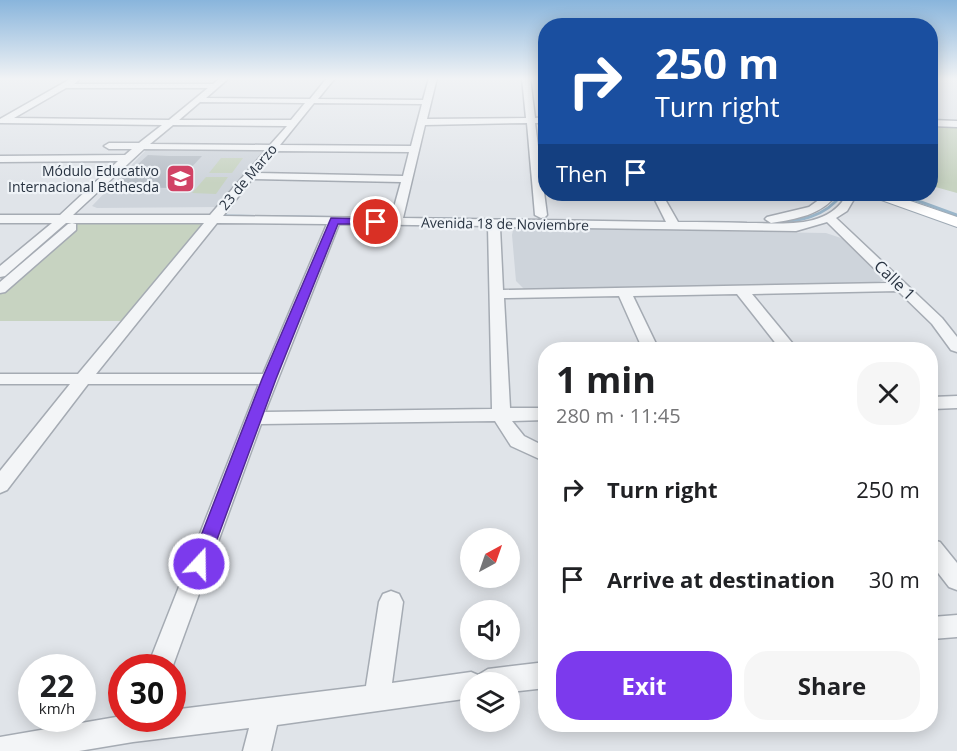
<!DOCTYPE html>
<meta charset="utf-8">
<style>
:root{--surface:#fff;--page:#f6f6f6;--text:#202124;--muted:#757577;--accent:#7c3aed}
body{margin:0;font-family:"Open Sans",sans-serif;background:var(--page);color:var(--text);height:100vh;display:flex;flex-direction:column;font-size:22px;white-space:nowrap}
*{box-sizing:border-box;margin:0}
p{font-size:20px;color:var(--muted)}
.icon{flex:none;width:33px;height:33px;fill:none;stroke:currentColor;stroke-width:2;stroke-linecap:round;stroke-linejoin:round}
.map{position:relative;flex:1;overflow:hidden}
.panel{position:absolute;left:538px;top:342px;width:400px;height:390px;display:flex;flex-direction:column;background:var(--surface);border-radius:24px;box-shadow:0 3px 15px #0003}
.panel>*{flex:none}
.guide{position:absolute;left:538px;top:18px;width:400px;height:183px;border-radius:24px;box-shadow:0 3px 15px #0003;background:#1a4fa0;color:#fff;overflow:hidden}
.needle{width:39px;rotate:40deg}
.fabs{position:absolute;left:460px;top:528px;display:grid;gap:12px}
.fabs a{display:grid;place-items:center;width:60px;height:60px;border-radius:50%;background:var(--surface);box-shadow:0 3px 15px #0003;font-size:30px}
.speed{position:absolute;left:18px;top:654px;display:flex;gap:12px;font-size:30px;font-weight:700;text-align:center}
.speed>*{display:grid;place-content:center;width:78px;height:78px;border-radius:50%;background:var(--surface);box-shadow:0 3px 15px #0003;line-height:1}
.speed small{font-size:15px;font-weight:400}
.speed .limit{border:9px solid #d22;background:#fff;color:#111}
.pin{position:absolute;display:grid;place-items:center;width:51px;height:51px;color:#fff;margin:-26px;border:3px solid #fff;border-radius:50%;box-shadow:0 2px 6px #0007}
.me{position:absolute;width:66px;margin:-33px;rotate:21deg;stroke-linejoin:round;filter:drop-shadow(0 0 4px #0008)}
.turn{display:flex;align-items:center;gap:21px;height:126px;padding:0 18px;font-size:27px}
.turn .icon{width:78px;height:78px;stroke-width:2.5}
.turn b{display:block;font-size:42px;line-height:51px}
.then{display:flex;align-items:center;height:57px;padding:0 18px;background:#0003;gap:12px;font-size:22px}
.round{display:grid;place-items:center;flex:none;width:63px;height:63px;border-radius:24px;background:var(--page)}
.headline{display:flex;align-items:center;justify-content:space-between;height:102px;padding:0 18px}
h1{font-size:36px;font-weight:700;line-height:45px}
.action{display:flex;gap:12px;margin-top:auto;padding:12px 18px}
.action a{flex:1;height:69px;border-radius:24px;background:var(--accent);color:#fff;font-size:24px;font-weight:700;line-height:69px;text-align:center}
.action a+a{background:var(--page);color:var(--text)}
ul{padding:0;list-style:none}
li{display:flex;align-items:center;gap:18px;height:90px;padding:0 18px}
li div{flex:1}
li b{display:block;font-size:22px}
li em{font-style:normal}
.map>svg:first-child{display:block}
.built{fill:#ced4db}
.green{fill:#c7d3c1}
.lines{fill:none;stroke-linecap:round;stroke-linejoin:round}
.stream{stroke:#9ab6ca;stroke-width:3}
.building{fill:#b7bec6}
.minor-casing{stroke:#a5abb3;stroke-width:3}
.major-casing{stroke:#9faab5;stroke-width:2}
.minor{fill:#f3f5f7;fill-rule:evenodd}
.major{fill:#fff;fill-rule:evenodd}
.route{fill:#7c3aed;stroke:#51269a;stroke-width:1.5}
.labels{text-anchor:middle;stroke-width:4.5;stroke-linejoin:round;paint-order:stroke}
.far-poi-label{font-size:14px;fill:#283341;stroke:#eff3f7;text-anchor:end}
.far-street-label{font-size:14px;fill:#283341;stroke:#eff3f7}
.street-label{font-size:16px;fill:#283341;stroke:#eff3f7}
</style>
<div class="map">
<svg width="957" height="751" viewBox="0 0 957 751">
<rect width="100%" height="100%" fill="#e0e4e9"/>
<!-- built -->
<path class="built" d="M146,150L266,151L219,207L97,208L92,206Z
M521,228L826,233L844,239L882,275L884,280L875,284L530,290L524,289L516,281L512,235L513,230Z"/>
<!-- green -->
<path class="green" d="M932,125H957V193L932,186Z
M221,158H243L232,173H209Z
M206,177H228L216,194L192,193Z
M207,218L127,321H0V290L78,222Z"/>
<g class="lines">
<!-- stream -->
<path class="stream" d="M899,194L957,215
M219,216L519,220
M771,224C798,221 825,218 842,194"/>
</g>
<!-- building -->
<path class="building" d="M148,155L169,156H202L172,188L113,187Z"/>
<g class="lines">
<defs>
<path id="minor" d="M72,78L79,80L74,84H213L220,78H229L206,98L310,99L327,78H335L318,99L423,100L429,78H437L427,119L526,118L522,78H530L535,118L546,117V123H535L547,215L545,217L541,218L535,215L527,123L425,125L403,218L666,222L652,194H662L678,222C701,222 724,222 747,223C781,223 829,230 847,194H857L847,211L836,218L942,318L957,337V352L951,350L932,324L898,291L752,294L798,350H781L737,294L633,296L659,350H643L619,296L504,298L510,408H546V420L512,421L524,436L546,447V462L511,446L495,421L261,424L172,668H147L259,384H88L7,490L0,493V471L70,384H0V374H78L204,223H66L5,276L0,277V266L52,223H0V215H60L118,161L0,162V156L125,155L132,149H109L104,146L109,143H139L162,125L0,123V119ZM66,88H208L169,120L14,118ZM200,102L305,103L291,120H179ZM314,103L422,104L411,146L280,145ZM173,125L287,126L270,145L150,144ZM144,149L266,150L210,215H73ZM276,151L409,152L403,176L257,173ZM252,179L401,182L391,218L223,216ZM827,222L889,283L503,290L500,227L796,231ZM217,223L327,224L263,374H96ZM339,224L488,226L492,409L265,412Z
M932,120L957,121V127L932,126Z
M827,194H837C822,215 796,219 771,223L765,219L767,217L809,207Z
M72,223L76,224V230L5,292L0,293V282L68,224Z
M957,396V408L932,409V397Z
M932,540L940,542L957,563V590L949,587L932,565Z
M391,591L399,594L403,602L392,683L471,672L478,675L488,669L546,662V688L510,692V682H471V698L277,725L271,751H243L249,728L133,742L79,751H0V737L122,716V718H172V710L366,686L379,602L383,594Z
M957,615V637L932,639V617Z"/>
<path id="major" d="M871,194H890L957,217V227L873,197Z"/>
</defs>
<!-- minor casing -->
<use href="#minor" class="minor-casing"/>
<!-- major casing -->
<use href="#major" class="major-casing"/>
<!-- minor -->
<use href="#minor" class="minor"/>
<!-- major -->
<use href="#major" class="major"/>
</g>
<!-- sky -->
<linearGradient id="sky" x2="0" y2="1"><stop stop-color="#89b5dc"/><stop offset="0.43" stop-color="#f1f3f5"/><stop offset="1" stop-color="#f1f3f5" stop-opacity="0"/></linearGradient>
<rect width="957" height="183" fill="url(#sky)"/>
<!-- route -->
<path class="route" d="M331,218L376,219L381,222L376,224H338L276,379L208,564L205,569L199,571L192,569L190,564L262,379Z"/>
<!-- icons -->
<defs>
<symbol id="school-square" viewBox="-11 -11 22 22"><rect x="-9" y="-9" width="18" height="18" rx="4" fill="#d14265" stroke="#eff3f7"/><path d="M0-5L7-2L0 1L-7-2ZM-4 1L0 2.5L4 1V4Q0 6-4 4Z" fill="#fff"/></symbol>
</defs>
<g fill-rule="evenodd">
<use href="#school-square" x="164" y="162" width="33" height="33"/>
</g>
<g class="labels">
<!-- far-poi labels -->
<g class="far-poi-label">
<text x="159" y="176">Módulo Educativo<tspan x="159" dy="16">Internacional Bethesda</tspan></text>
</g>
<!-- far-street labels -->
<g class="far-street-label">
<text transform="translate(248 177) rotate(-50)" y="5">23 de Marzo</text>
<text transform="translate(505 224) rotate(1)" y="5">Avenida 18 de Noviembre</text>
</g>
<!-- street labels -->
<g class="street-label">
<text transform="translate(895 280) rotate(44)" y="6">Calle 1</text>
</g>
</g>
</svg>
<div class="fabs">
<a><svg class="needle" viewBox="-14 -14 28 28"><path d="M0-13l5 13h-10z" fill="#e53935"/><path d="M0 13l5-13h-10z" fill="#757577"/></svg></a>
<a><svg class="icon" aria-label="sound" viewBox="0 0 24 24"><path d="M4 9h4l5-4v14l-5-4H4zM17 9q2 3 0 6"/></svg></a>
<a><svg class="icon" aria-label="layers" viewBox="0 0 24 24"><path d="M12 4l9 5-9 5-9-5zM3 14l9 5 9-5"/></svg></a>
</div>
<div class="speed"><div>22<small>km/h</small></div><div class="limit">30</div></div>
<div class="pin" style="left:376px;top:222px;background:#d93025"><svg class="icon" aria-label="arrive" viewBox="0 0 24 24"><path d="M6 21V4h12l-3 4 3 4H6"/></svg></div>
<svg class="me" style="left:199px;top:564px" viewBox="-20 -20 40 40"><circle r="17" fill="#7c3aed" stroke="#fff" stroke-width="3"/><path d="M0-11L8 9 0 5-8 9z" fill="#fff"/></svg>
<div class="guide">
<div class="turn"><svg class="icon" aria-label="right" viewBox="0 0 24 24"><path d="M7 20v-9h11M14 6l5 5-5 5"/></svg><div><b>250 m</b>Turn right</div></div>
<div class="then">Then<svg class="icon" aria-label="arrive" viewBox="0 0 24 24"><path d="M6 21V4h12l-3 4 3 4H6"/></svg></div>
</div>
<section class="panel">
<div class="headline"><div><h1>1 min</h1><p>280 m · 11:45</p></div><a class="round"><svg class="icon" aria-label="close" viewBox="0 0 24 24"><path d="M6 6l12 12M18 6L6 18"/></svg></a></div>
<ul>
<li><svg class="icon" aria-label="right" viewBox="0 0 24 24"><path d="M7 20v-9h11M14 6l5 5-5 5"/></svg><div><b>Turn right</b></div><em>250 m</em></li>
<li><svg class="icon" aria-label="arrive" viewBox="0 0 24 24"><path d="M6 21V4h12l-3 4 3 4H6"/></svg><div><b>Arrive at destination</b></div><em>30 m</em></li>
</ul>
<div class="action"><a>Exit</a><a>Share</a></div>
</section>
</div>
